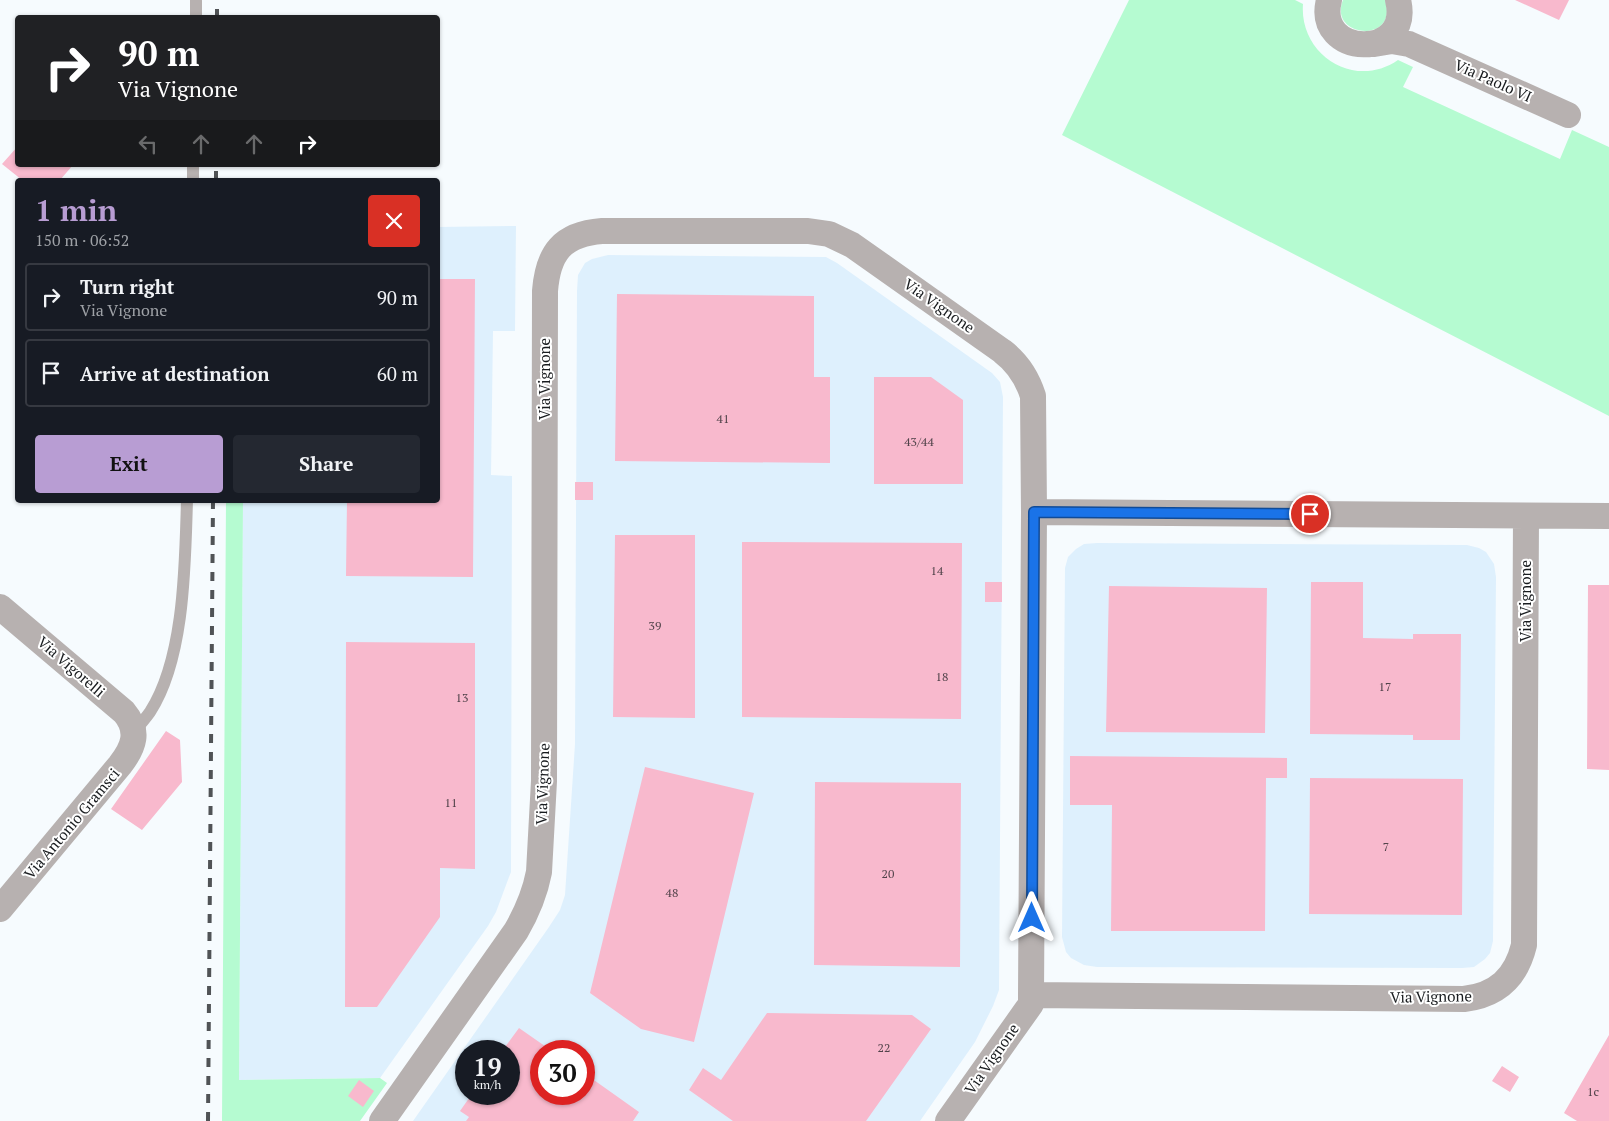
<!DOCTYPE html>
<meta charset="utf-8">
<style>
:root{--surface:#171b24;--page:#242831;--text:#f1f3f6;--muted:#9ea1a6;--line:#363941;--accent:#b89dd3}
body{margin:0;font-family:"PT Serif",serif;background:var(--page);color:var(--text);height:100vh;display:flex;flex-direction:column;font-size:19px;white-space:nowrap}
*{box-sizing:border-box;margin:0}
p{font-size:16px;color:var(--muted)}
.icon{flex:none;width:28px;height:28px;fill:none;stroke:currentColor;stroke-width:2;stroke-linecap:round;stroke-linejoin:round}
.map{position:relative;flex:1;overflow:hidden}
.side{position:absolute;left:15px;top:178px;width:425px;height:325px;display:flex;flex-direction:column;background:var(--surface);border-radius:5px;box-shadow:0 1px 4px #0004}
.side>*{flex:none}
.guide{position:absolute;left:15px;top:15px;width:425px;height:152px;border-radius:5px;box-shadow:0 1px 4px #0004;background:#202124;color:#fff;overflow:hidden}
.speed{position:absolute;left:455px;top:1040px;display:flex;gap:10px;font-size:25px;font-weight:700;text-align:center}
.speed>*{display:grid;place-content:center;width:65px;height:65px;border-radius:50%;background:var(--surface);box-shadow:0 1px 4px #0004;line-height:1}
.speed small{font-size:12px;font-weight:400}
.speed .limit{border:8px solid #d22;background:#fff;color:#111}
.pin{position:absolute;display:grid;place-items:center;width:42px;height:42px;color:#fff;margin:-21px;border:2px solid #fff;border-radius:50%;box-shadow:0 1px 5px #0007}
.me{position:absolute;width:55px;margin:-28px;rotate:0deg;stroke-linejoin:round;filter:drop-shadow(0 0 4px #0008)}
.turn{display:flex;align-items:center;gap:18px;height:105px;padding:0 20px;font-size:22px}
.turn .icon{width:65px;height:65px;stroke-width:2.5}
.turn b{display:block;font-size:35px;line-height:42px}
.lanes{display:flex;align-items:center;height:48px;padding:0 20px;background:#0003;justify-content:center;gap:25px;direction:ltr}
.lanes .off{opacity:.35}
.round{display:grid;place-items:center;flex:none;width:52px;height:52px;border-radius:5px;background:var(--page)}
.headline{display:flex;align-items:center;justify-content:space-between;height:85px;padding:0 20px}
h1{font-size:30px;font-weight:700;line-height:38px;color:var(--accent)}
.cta{display:flex;gap:10px;margin-top:auto;padding:10px 20px}
.cta a{flex:1;height:58px;border-radius:5px;background:var(--accent);color:#111;font-size:20px;font-weight:700;line-height:58px;text-align:center}
.cta a+a{background:var(--page);color:var(--text)}
ul{padding:0;list-style:none}
li{display:flex;align-items:center;gap:15px;height:68px;margin:0 10px 8px;padding:0 10px;border:2px solid var(--line);border-radius:5px}
li div{flex:1}
li b{display:block;font-size:19px}
li em{font-style:normal}
.map>svg:first-child{display:block}
.built{fill:#def0fd;fill-rule:evenodd}
.green{fill:#b5fbd1}
.building{fill:#f8b9cd}
.lines{fill:none;stroke-linecap:round;stroke-linejoin:round}
.service{stroke:#b7b1b0;stroke-width:12}
.minor{stroke:#b7b1b0;stroke-width:26}
.rail{stroke:#505356;stroke-width:4;stroke-dasharray:9 9;stroke-linecap:butt}
.route-casing{stroke:#114b97;stroke-width:12}
.route{stroke:#1a73e8;stroke-width:9}
.labels{text-anchor:middle;stroke-width:4;stroke-linejoin:round;paint-order:stroke}
.number-label{font-size:12px;fill:#51434a}
.street-label{font-size:15px;fill:#191c1f;stroke:#fff}
</style>
<div class="map">
<svg width="1609" height="1121" viewBox="0 0 1609 1121">
<rect width="100%" height="100%" fill="#f6fbfe"/>
<!-- built -->
<path class="built" d="M516,226L515,331H493L491,475L512,476L511,872L509,877L496,912L488,926L380,1078L239,1080L243,500H438V227Z
M608,255L826,257L837,263L992,373L1000,382L1003,397L999,990L993,1006L975,1042L920,1121H413L549,927L560,910L565,895L575,744L577,291L578,275L585,263L592,259ZM466,1051H509V1094H466ZM541,1051H584V1094H541Z
M1097,543L1467,545L1479,548L1486,552L1494,564L1496,577L1493,941L1490,953L1485,959L1474,967L1462,968L1097,967L1084,965L1071,958L1066,952L1062,937L1065,568L1068,557L1076,549L1084,544Z"/>
<!-- green -->
<path class="green" d="M1129,0H1295L1303,4C1299,55 1355,90 1398,60L1413,67L1403,87L1560,159L1572,130L1609,147V416L1062,135Z
M1343,0H1385C1386,4 1387,8 1387,12C1385,43 1329,34 1343,0Z
M226,500H243L239,1080L380,1078L387,1083L360,1121H222Z"/>
<!-- building -->
<path class="building" d="M1515,0H1569L1559,20Z
M18,146V165H73L60,180H22L2,164Z
M438,279H475L473,577L346,576L347,500H438Z
M617,294L814,296V377H830V463L615,461Z
M874,377H931L963,400V484H874Z
M575,482H593V500H575Z
M615,535H695V718L613,717Z
M742,542L962,543L961,719L742,717Z
M985,582H1002V602H985Z
M1311,582H1363V638L1413,639V634H1461L1460,740H1413V735L1310,734Z
M1588,585H1609V770L1587,769Z
M1109,586L1267,588L1265,733L1106,732Z
M346,642L475,643V869L440,868V917L377,1007H345Z
M166,731L180,740L182,782L142,830L111,809Z
M1070,756L1287,758V778H1266L1265,931H1111L1112,805H1070Z
M645,767L754,793L694,1042L641,1029L590,993Z
M1310,778L1463,779L1462,915L1309,914Z
M815,782L961,783L960,967L814,965Z
M767,1013L912,1015L931,1029L866,1121H733L689,1090L703,1068L721,1080Z
M519,1028L552,1051H541V1094H584V1073L639,1112L633,1121H466L469,1117L460,1111L472,1094H509V1051H502Z
M1609,1035V1121H1577L1564,1113Z
M1502,1066L1519,1077L1510,1092L1492,1081Z
M359,1080L374,1091L363,1107L348,1096Z"/>
<g class="lines">
<!-- service -->
<path class="service" d="M196,18V1
M193,180V165
M133,733C139,726 145,719 150,712C185,658 185,563 187,500"/>
<!-- minor -->
<path class="minor" d="M1329,0C1314,58 1413,60 1398,0
M1374,44L1392,41L1409,44L1568,115
M0,607L124,712C140,731 134,747 120,765L0,909
M1031,995L1034,512
M382,1121L516,931C527,912 535,893 539,872L544,781L545,291C548,253 562,234 602,231H808L829,234L852,245L1002,351C1018,363 1027,377 1033,396L1034,512L1609,516
M948,1121L1031,1004V995L1464,999C1497,995 1516,978 1524,945L1526,516"/>
<!-- rail -->
<path class="rail" d="M217,18V0
M216,180V165
M208,1121L213,500"/>
</g>
<g class="lines">
<defs>
<path id="route" d="M1032,918L1034,512L1310,514"/>
</defs>
<!-- route casing -->
<use href="#route" class="route-casing"/>
<!-- route -->
<use href="#route" class="route"/>
</g>
<g class="labels">
<!-- number labels -->
<g class="number-label">
<text x="723" y="423">41</text>
<text x="919" y="446">43/44</text>
<text x="937" y="575">14</text>
<text x="655" y="630">39</text>
<text x="942" y="681">18</text>
<text x="1385" y="691">17</text>
<text x="462" y="702">13</text>
<text x="451" y="807">11</text>
<text x="1386" y="851">7</text>
<text x="888" y="878">20</text>
<text x="672" y="897">48</text>
<text x="884" y="1052">22</text>
<text x="1593" y="1096">1c</text>
</g>
<!-- street labels -->
<g class="street-label">
<text transform="translate(1493 81) rotate(24)" y="5">Via Paolo VI</text>
<text transform="translate(939 306) rotate(35)" y="5">Via Vignone</text>
<text transform="translate(545 379) rotate(-90)" y="5">Via Vignone</text>
<text transform="translate(1526 601) rotate(-90)" y="5">Via Vignone</text>
<text transform="translate(71 667) rotate(41)" y="5">Via Vigorelli</text>
<text transform="translate(543 784) rotate(-88)" y="5">Via Vignone</text>
<text transform="translate(72 824) rotate(-50)" y="5">Via Antonio Gramsci</text>
<text transform="translate(1431 997) rotate(-1)" y="5">Via Vignone</text>
<text transform="translate(992 1059) rotate(-55)" y="5">Via Vignone</text>
</g>
</g>
</svg>
<div class="speed"><div>19<small>km/h</small></div><div class="limit">30</div></div>
<div class="pin" style="left:1310px;top:514px;background:#d93025"><svg class="icon" aria-label="arrive" viewBox="0 0 24 24"><path d="M6 21V4h12l-3 4 3 4H6"/></svg></div>
<svg class="me" style="left:1032px;top:918px" viewBox="-20 -20 40 40"><path d="M0-17L14 15 0 8-14 15z" fill="#1a73e8" stroke="#fff" stroke-width="4"/></svg>
<div class="guide">
<div class="turn"><svg class="icon" aria-label="right" viewBox="0 0 24 24"><path d="M7 20v-9h11M14 6l5 5-5 5"/></svg><div><b>90 m</b>Via Vignone</div></div>
<div class="lanes"><svg class="icon off" aria-label="left" viewBox="0 0 24 24"><path d="M17 20v-9H6M10 6l-5 5 5 5"/></svg><svg class="icon off" aria-label="ahead" viewBox="0 0 24 24"><path d="M12 20V5M6 11l6-6 6 6"/></svg><svg class="icon off" aria-label="ahead" viewBox="0 0 24 24"><path d="M12 20V5M6 11l6-6 6 6"/></svg><svg class="icon" aria-label="right" viewBox="0 0 24 24"><path d="M7 20v-9h11M14 6l5 5-5 5"/></svg></div>
</div>
<section class="side">
<div class="headline"><div><h1>1 min</h1><p>150 m · 06:52</p></div><a class="round" style="background:#d93025;color:#fff"><svg class="icon" aria-label="close" viewBox="0 0 24 24"><path d="M6 6l12 12M18 6L6 18"/></svg></a></div>
<ul>
<li><svg class="icon" aria-label="right" viewBox="0 0 24 24"><path d="M7 20v-9h11M14 6l5 5-5 5"/></svg><div><b>Turn right</b><p>Via Vignone</p></div><em>90 m</em></li>
<li><svg class="icon" aria-label="arrive" viewBox="0 0 24 24"><path d="M6 21V4h12l-3 4 3 4H6"/></svg><div><b>Arrive at destination</b></div><em>60 m</em></li>
</ul>
<div class="cta"><a>Exit</a><a>Share</a></div>
</section>
</div>
